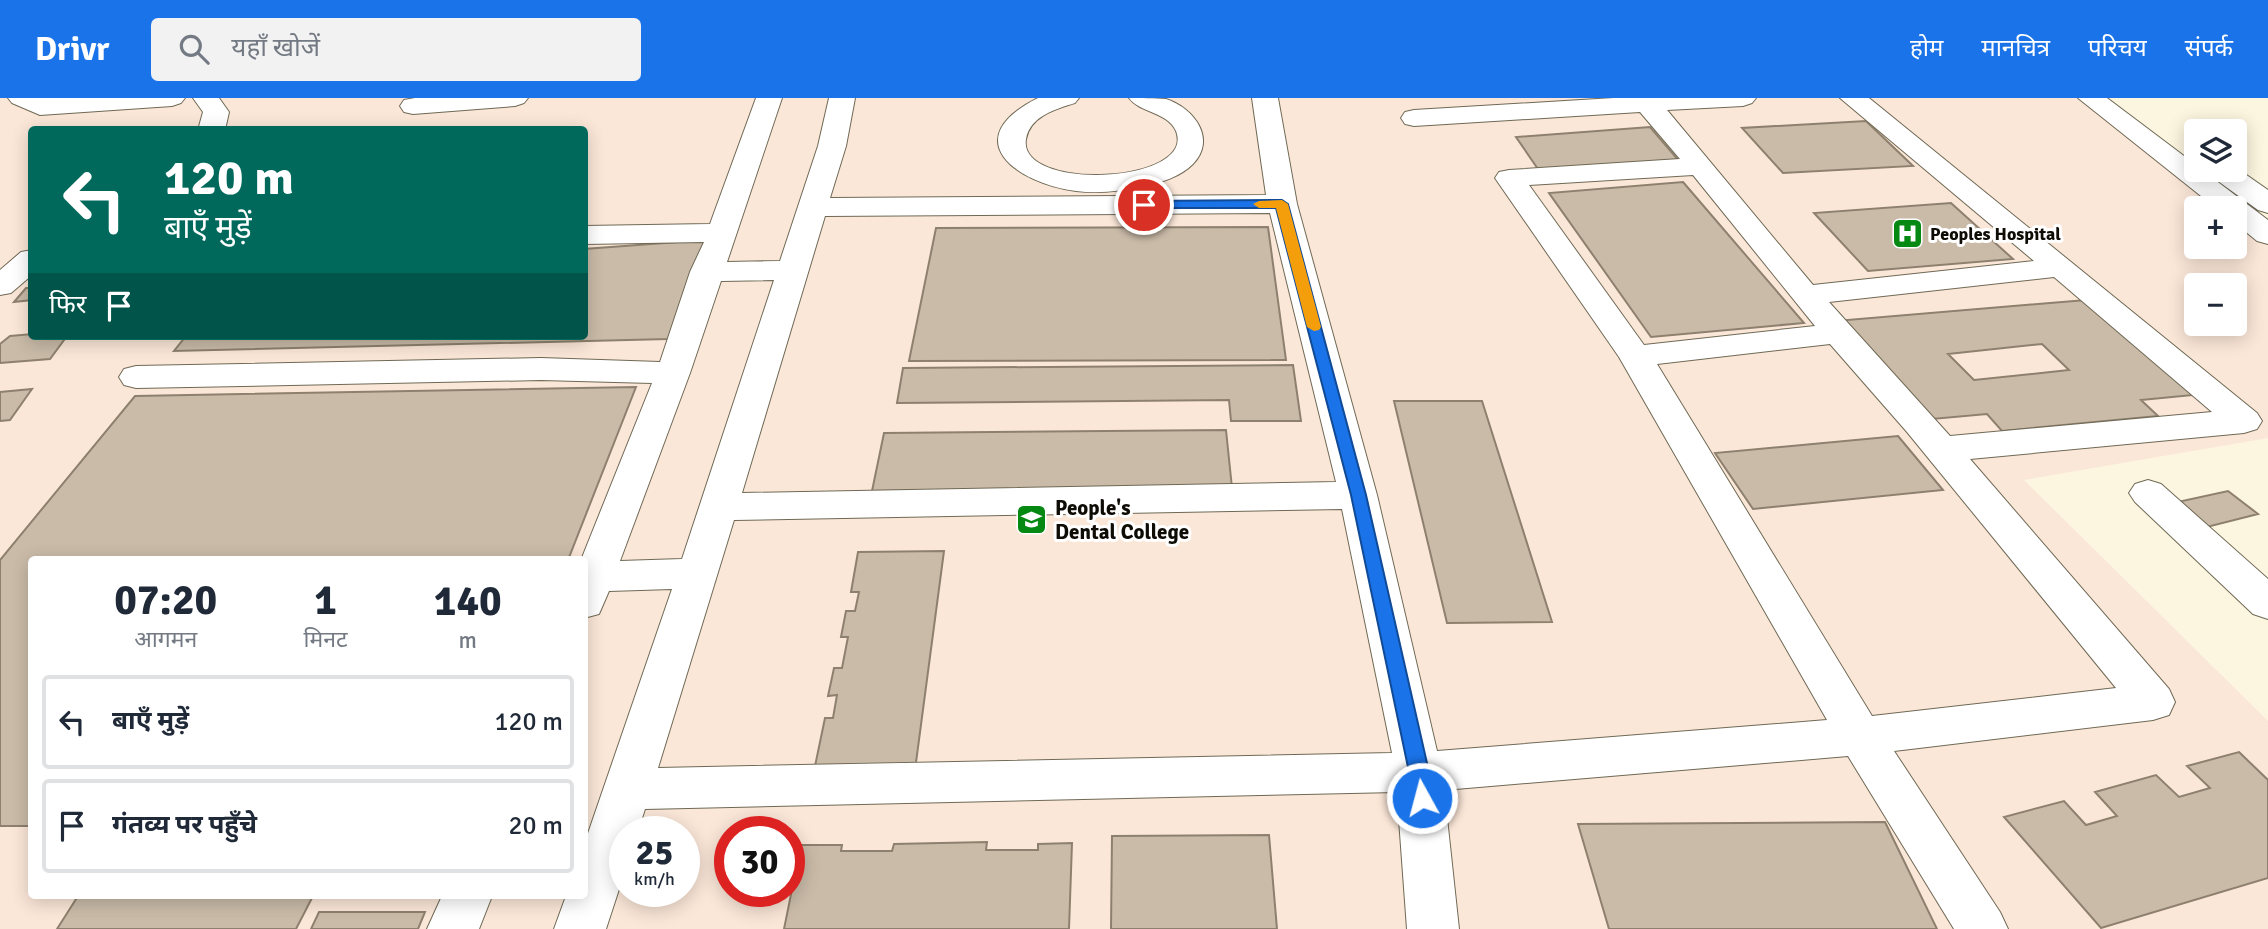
<!DOCTYPE html>
<html lang="hi">
<meta charset="utf-8">
<style>
:root{--surface:#fff;--page:#f2f2f3;--text:#1f2937;--muted:#747a83;--line:#e0e1e3;--accent:#1a73e8}
body{margin:0;font-family:Signika,"Noto Sans Devanagari",sans-serif;background:var(--page);color:var(--text);height:100vh;display:flex;flex-direction:column;font-size:26px;white-space:nowrap}
*{box-sizing:border-box;margin:0}
p{font-size:23px;color:var(--muted)}
.icon{flex:none;width:38px;height:38px;fill:none;stroke:currentColor;stroke-width:2;stroke-linecap:round;stroke-linejoin:round}
.map{position:relative;flex:1;overflow:hidden}
.side{position:absolute;left:28px;top:458px;width:560px;height:343px;display:flex;flex-direction:column;background:var(--surface);border-radius:7px;box-shadow:0 4px 18px #0003}
.side>*{flex:none}
.top-card{position:absolute;left:28px;top:28px;width:560px;height:214px;border-radius:7px;box-shadow:0 4px 18px #0003;background:#00695c;color:#fff;overflow:hidden}
.fabs{position:absolute;left:2184px;top:21px;display:grid;gap:14px}
.fabs a{display:grid;place-items:center;width:63px;height:63px;border-radius:7px;background:var(--surface);box-shadow:0 4px 18px #0003;font-size:35px}
.speed{position:absolute;left:609px;top:718px;display:flex;gap:14px;font-size:35px;font-weight:700;text-align:center}
.speed>*{display:grid;place-content:center;width:91px;height:91px;border-radius:50%;background:var(--surface);box-shadow:0 4px 18px #0003;line-height:1}
.speed small{font-size:18px;font-weight:400}
.speed .limit{border:10px solid #d22;background:#fff;color:#111}
.pin{position:absolute;display:grid;place-items:center;width:60px;height:60px;color:#fff;margin:-30px;border:4px solid #fff;border-radius:50%;box-shadow:0 2px 7px #0007}
.me{position:absolute;width:77px;margin:-38px;rotate:353deg;stroke-linejoin:round;filter:drop-shadow(0 0 5px #0008)}
.turn{display:flex;align-items:center;gap:24px;height:147px;padding:0 21px;font-size:32px}
.turn .icon{width:91px;height:91px;stroke-width:2.5}
.turn b{display:block;font-size:49px;line-height:60px}
.then{display:flex;align-items:center;height:66px;padding:0 21px;background:#0003;gap:14px;font-size:26px}
.eta{display:flex;justify-content:space-evenly;align-items:center;height:119px;text-align:center}
.eta b{font-size:42px;font-weight:700;line-height:49px}
ul{padding:0;list-style:none}
li{display:flex;align-items:center;gap:21px;height:94px;margin:0 14px 10px;padding:0 7px;border:4px solid var(--line);border-radius:7px}
li div{flex:1}
li b{display:block;font-size:26px}
li em{font-style:normal}
header{display:flex;align-items:center;gap:42px;box-sizing:border-box;height:98px;padding:0 35px;background:var(--accent);color:#fff}
header strong{font-size:33px}
nav{display:flex;gap:38px;margin-inline-start:auto;font-size:24px}
.search{width:490px;height:63px;background:var(--page);display:flex;align-items:center;gap:18px;box-sizing:border-box;padding:0 24px;border-radius:7px;color:var(--muted);font-size:26px}
.map>svg:first-child{display:block}
.education{fill:#fbe7d8;fill-rule:evenodd}
.building{fill:#cabba8;stroke:#8e806e;stroke-width:2;fill-rule:evenodd}
.lines{fill:none;stroke-linecap:round;stroke-linejoin:round}
.minor-casing{stroke:#6f6955;stroke-width:2}
.minor{fill:#fff;fill-rule:evenodd}
.route{fill:#1a73e8;stroke:#114b97;stroke-width:2}
.slow{fill:#f59e0b}
.labels{text-anchor:middle;stroke-width:6;stroke-linejoin:round;paint-order:stroke}
.far-poi-label{font-size:18px;font-weight:bold;fill:#0f0c06;stroke:#fff;text-anchor:start}
.poi-label{font-size:21px;font-weight:bold;fill:#0f0c06;stroke:#fff;text-anchor:start}
</style>
<header>
<strong>Drivr</strong>
<div class="search"><svg class="icon" aria-label="search" viewBox="0 0 24 24"><circle cx="10" cy="10" r="6"/><path d="M15 15l6 6"/></svg>यहाँ खोजें</div>
<nav><a>होम</a><a>मानचित्र</a><a>परिचय</a><a>संपर्क</a></nav>
</header>
<div class="map">
<svg width="2268" height="831" viewBox="0 0 2268 831">
<rect width="100%" height="100%" fill="#fcf5df"/>
<!-- education -->
<path class="education" d="M0,0H2084L2268,130V340L2024,382L2268,623V831H0ZM32,32H584V238H32ZM2196,110H2235V149H2196ZM2196,187H2235V226H2196ZM32,462H584V798H32ZM625,733H684V793H625ZM730,733H789V793H730Z"/>
<!-- building -->
<path class="building" d="M1866,23L1913,68L1783,75L1742,30Z
M1650,29L1680,64L1540,74L1516,39Z
M1683,84L1804,225L1651,239L1549,95Z
M1951,105L2013,161L1868,173L1814,115Z
M1268,129L1286,262L909,263L936,130Z
M705,142L668,241L174,253L186,238H584V151Z
M26,190H32V202L14,204Z
M2086,202L2193,297L2141,302L2158,318L2002,333L1987,316L1921,322L1835,223ZM2042,246L2069,272L1974,282L1948,256Z
M32,236V238H67L50,261L0,265V246L10,238Z
M1293,267L1301,323H1231L1229,302L897,305L903,270Z
M636,289L568,462H32V728H0V462L135,298Z
M32,291L10,322L0,323V294Z
M1394,303H1482L1552,524L1447,525Z
M1226,332L1232,390L872,393L884,335Z
M1898,338L1943,392L1753,411L1715,355Z
M2228,393L2258,416L2203,430L2173,405Z
M944,453L915,672L814,673L825,620H833L837,597L828,598L834,570H842L848,539H841L846,513H855L859,494H851L858,454Z
M2239,654L2268,682V780L2101,830L2004,719L2064,703L2086,727L2117,718L2095,694L2156,677L2179,699L2210,690L2187,668Z
M1885,724L1937,831H1609L1578,726Z
M1269,737L1277,831H1111L1112,738Z
M987,744L986,752H1038V746L1072,745L1069,831H784L801,747H842L841,753H892L894,746Z
M78,798H313L296,831H57Z
M319,814H425L418,831H311Z"/>
<g class="lines">
<defs>
<path id="minor" d="M8,0H185L181,5L172,8L40,17L12,5Z
M193,0H219L229,14L225,32H198L203,14Z
M415,0H528L524,5L515,8L413,16L404,14L400,8L404,2Z
M756,0H782L727,164L780,163L818,48L829,0H855L846,48L830,100L1266,97L1252,0H1278L1297,106L1377,397L1437,653L1827,622L1619,259L1495,80L1499,74L1509,72L1680,61L1640,14L1414,28L1405,26L1401,20L1405,14L1414,12L1614,0H1756L1752,5L1743,8L1667,12L1813,187L2034,163L1840,0H1869L2257,315L2262,323L2257,331L2244,335L1970,361L2169,591L2175,604L2169,617L2153,622L1894,653L2000,814L2008,831H1954L1848,658L1444,692L1459,831H1407L1397,694L645,711L638,733H625V773L606,831H554L566,798H584V747L672,491L609,493L599,516L584,520V462H581L652,285L541,282L136,290L124,287L119,279L124,271L136,268L541,260L660,264L690,174L704,144L584,146V128L710,126ZM1693,77L1815,228L1644,247L1529,87ZM1270,115L1336,384L742,395L825,118ZM2054,179L2212,314L1950,338L1829,204ZM774,182L682,461L620,463L690,275L721,183ZM1830,246L1907,334L2116,590L1872,618L1657,266ZM1342,411L1392,655L658,670L734,422Z
M1038,0H1079L1075,5C1056,11 1030,18 1026,41C1017,94 1197,86 1176,33C1168,14 1140,15 1129,0C1141,0 1155,0 1166,1C1194,10 1217,41 1193,66C1180,79 1162,84 1145,88C1122,93 1099,96 1076,93C1016,85 956,41 1038,0Z
M2078,0H2107L2196,67V72H2202L2268,122V146L2257,143L2235,125V110H2216Z
M2235,69L2268,92V115L2258,112L2211,78L2207,72H2235Z
M32,152V177L11,195L0,197V172L21,154Z
M2148,382L2161,386L2268,481V521L2253,516L2135,404L2129,395L2135,386Z
M442,798H492L479,831H427Z"/>
</defs>
<!-- minor casing -->
<use href="#minor" class="minor-casing"/>
<!-- minor -->
<use href="#minor" class="minor"/>
</g>
<!-- route -->
<path class="route" d="M1282,102L1288,106L1366,397L1429,674L1431,700L1428,706L1422,709L1415,706L1409,674L1351,397L1276,110H1144L1138,107L1144,103Z"/>
<!-- slow -->
<path class="slow" d="M1282,102L1288,106L1321,229L1319,232L1314,233L1307,229L1276,110H1259L1253,106L1259,103Z"/>
<!-- icons -->
<defs>
<symbol id="hospital-square" viewBox="-11 -11 22 22"><rect x="-9" y="-9" width="18" height="18" rx="4" fill="#068913" stroke="#fff"/><path d="M-5-5h3v3.5h4V-5h3V5h-3V1.5h-4V5h-3Z" fill="#fff"/></symbol>
<symbol id="university-square" viewBox="-11 -11 22 22"><rect x="-9" y="-9" width="18" height="18" rx="4" fill="#068913" stroke="#fff"/><path d="M0-5L7-2L0 1L-7-2ZM-4 1L0 2.5L4 1V4Q0 6-4 4Z" fill="#fff"/></symbol>
</defs>
<g fill-rule="evenodd">
<use href="#hospital-square" x="1890" y="118" width="35" height="35"/>
<use href="#university-square" x="1014" y="404" width="35" height="35"/>
</g>
<g class="labels">
<!-- far-poi labels -->
<g class="far-poi-label">
<text x="1930" y="142">Peoples Hospital</text>
</g>
<!-- poi labels -->
<g class="poi-label">
<text x="1055" y="417">People's<tspan x="1055" dy="24">Dental College</tspan></text>
</g>
</g>
</svg>
<div class="fabs">
<a><svg class="icon" aria-label="layers" viewBox="0 0 24 24"><path d="M12 4l9 5-9 5-9-5zM3 14l9 5 9-5"/></svg></a>
<a>+</a>
<a>−</a>
</div>
<div class="speed"><div>25<small>km/h</small></div><div class="limit">30</div></div>
<div class="pin" style="left:1144px;top:107px;background:#d93025"><svg class="icon" aria-label="arrive" viewBox="0 0 24 24"><path d="M6 21V4h12l-3 4 3 4H6"/></svg></div>
<svg class="me" style="left:1422px;top:700px" viewBox="-20 -20 40 40"><circle r="17" fill="#1a73e8" stroke="#fff" stroke-width="3"/><path d="M0-11L8 9 0 5-8 9z" fill="#fff"/></svg>
<div class="top-card">
<div class="turn"><svg class="icon" aria-label="left" viewBox="0 0 24 24"><path d="M17 20v-9H6M10 6l-5 5 5 5"/></svg><div><b>120 m</b>बाएँ मुड़ें</div></div>
<div class="then">फिर<svg class="icon" aria-label="arrive" viewBox="0 0 24 24"><path d="M6 21V4h12l-3 4 3 4H6"/></svg></div>
</div>
<section class="side">
<div class="eta">
<div><b>07:20</b><p>आगमन</p></div>
<div><b>1</b><p>मिनट</p></div>
<div><b>140</b><p>m</p></div>
</div>
<ul>
<li><svg class="icon" aria-label="left" viewBox="0 0 24 24"><path d="M17 20v-9H6M10 6l-5 5 5 5"/></svg><div><b>बाएँ मुड़ें</b></div><em>120 m</em></li>
<li><svg class="icon" aria-label="arrive" viewBox="0 0 24 24"><path d="M6 21V4h12l-3 4 3 4H6"/></svg><div><b>गंतव्य पर पहुँचे</b></div><em>20 m</em></li>
</ul>
</section>
</div>
